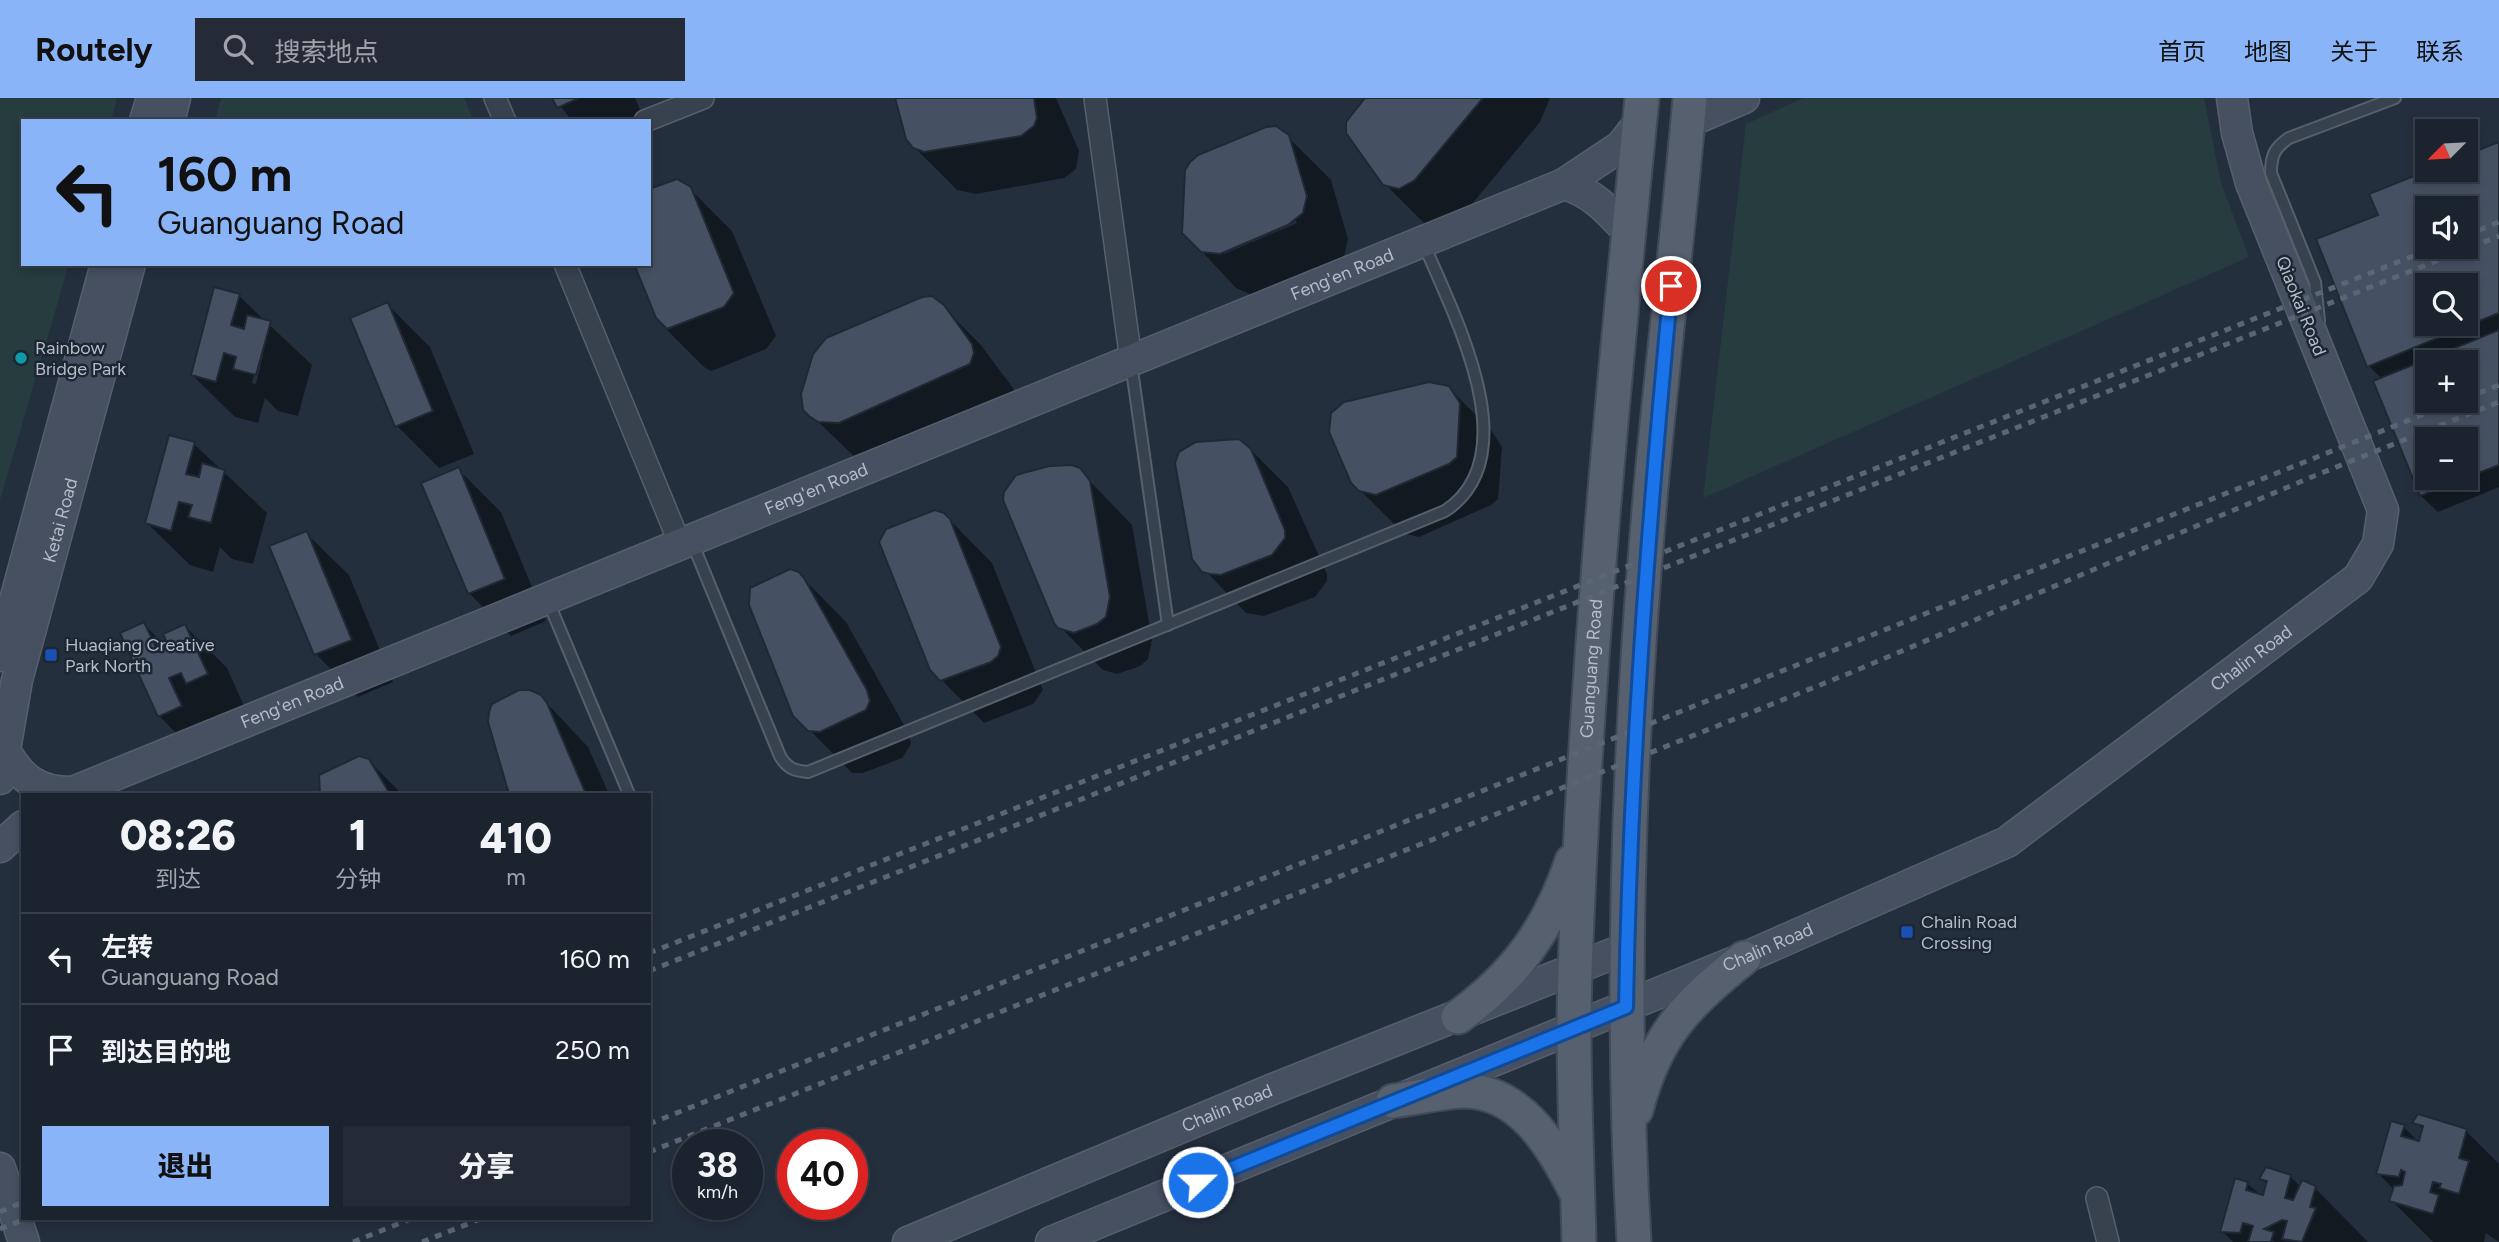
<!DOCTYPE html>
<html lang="zh">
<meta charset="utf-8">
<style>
:root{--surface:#1b232e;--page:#242b36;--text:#f1f3f6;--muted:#a0a4aa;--line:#39404a;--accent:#8ab4f8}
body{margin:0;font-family:Figtree,"Noto Sans SC",sans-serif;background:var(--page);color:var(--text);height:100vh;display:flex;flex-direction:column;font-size:26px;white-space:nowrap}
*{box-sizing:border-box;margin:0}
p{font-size:23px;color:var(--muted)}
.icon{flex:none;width:38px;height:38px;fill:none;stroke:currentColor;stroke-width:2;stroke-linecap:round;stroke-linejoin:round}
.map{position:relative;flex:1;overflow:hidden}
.panel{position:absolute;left:21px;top:695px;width:630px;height:427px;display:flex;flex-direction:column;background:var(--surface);border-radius:0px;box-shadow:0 4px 10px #0003,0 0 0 2px var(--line)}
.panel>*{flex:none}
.guide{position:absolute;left:21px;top:21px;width:630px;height:147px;border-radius:0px;box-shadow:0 4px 10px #0003,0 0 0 2px var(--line);background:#8ab4f8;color:#111;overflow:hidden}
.needle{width:46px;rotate:246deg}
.controls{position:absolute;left:2415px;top:21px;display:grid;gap:14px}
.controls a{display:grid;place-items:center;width:63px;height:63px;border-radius:0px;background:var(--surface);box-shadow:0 4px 10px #0003,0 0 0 2px var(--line);font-size:35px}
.speed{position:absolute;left:672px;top:1031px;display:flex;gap:14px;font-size:35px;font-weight:700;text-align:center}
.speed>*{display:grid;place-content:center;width:91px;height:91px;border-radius:50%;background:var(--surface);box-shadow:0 4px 10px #0003,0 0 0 2px var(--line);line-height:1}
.speed small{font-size:18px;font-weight:400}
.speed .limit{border:10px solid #d22;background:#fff;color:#111}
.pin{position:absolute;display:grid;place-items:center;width:60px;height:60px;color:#fff;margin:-30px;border:4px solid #fff;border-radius:50%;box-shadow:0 2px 7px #0007}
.me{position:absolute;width:77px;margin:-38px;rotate:68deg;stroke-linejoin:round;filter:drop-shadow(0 0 5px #0008)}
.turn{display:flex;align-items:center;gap:24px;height:147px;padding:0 21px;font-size:32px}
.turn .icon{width:91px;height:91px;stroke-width:2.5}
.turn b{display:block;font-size:49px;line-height:60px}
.eta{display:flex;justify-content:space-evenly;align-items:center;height:119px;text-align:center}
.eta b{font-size:42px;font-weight:800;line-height:49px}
.button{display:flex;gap:14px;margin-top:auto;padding:14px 21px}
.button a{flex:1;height:80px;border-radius:0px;background:var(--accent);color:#111;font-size:28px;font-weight:800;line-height:80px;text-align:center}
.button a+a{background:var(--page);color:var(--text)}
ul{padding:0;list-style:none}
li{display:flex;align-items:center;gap:21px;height:91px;padding:0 21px;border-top:2px solid var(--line)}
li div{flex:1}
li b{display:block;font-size:26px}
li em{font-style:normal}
header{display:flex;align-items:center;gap:42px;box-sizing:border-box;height:98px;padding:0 35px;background:var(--accent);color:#111}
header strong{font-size:33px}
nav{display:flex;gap:38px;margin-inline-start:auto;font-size:24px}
.search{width:490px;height:63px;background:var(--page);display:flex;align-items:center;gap:18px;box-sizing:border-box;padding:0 24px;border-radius:0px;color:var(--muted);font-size:26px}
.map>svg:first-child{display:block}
.green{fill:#263c3f}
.shadow{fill:#0007;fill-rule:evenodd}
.building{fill:#455162;stroke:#1f2835;stroke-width:2;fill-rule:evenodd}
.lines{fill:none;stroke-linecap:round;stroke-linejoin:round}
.lane-casing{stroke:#565f6c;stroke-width:14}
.street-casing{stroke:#565f6c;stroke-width:24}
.secondary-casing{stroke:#565f6c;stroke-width:33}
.primary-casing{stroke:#414a57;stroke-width:37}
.lane{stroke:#38414e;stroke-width:10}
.street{stroke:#38414e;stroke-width:21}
.secondary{stroke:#465061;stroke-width:30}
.primary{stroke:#56606e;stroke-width:33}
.rail{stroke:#5a6575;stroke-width:5;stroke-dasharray:7 7;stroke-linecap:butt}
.route-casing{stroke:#114b97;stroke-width:18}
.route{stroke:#1a73e8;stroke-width:12}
.culture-dot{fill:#0f9aa8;stroke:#1d2633;stroke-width:2.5}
.transit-dot{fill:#1a4fb4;stroke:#1d2633;stroke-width:2.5}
.labels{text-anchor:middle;stroke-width:5;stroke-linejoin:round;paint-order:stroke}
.street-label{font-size:18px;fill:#b4bcc9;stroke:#1d2633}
.poi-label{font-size:18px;fill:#b4bcc9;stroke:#1d2633;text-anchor:start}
</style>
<header>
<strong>Routely</strong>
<div class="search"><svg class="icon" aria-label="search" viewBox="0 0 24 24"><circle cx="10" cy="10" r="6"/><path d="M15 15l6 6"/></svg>搜索地点</div>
<nav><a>首页</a><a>地图</a><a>关于</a><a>联系</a></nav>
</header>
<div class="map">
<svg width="2499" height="1144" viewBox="0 0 2499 1144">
<rect width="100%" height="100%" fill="#242f3e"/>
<!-- green -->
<path class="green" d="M0,0H117L111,23H23V166H69L0,402Z
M221,0H464L474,23H215Z
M1803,0H2204L2221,85L2249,159L1703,400L1746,26Z"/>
<!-- shadow -->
<path class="shadow" d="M554,0H635L645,23H572Z
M897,0H1056L1079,53L1076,71L1064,80L976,96L957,92L914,49Z
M1368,0H1550L1540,24L1457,124L1428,129L1385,86Z
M1282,33L1331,82L1348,141L1344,158L1330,169L1254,198L1236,190L1184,134ZM1295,122L1297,125L1224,156V152Z
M2499,46V389L2438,414L2421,398L2375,284L2382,281L2369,268L2380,117L2372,97L2434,72H2466V59ZM2427,110H2466V149H2427ZM2427,187H2466V226H2427ZM2427,264H2466V303H2427ZM2427,341H2466V380H2427Z
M670,84L684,85L732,133L776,238L766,251L717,271L711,273L704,269L661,226L636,166H649Z
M239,198L312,267L298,318L278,313L265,300L258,325L235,319L192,277ZM260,254L263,257L256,286L252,285Z
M937,203L980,246L1013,290L1016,298L862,366L805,311Z
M387,206L430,249L474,356L439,370L397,328Z
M1448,289L1491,332L1502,349L1498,401L1491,407L1419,439L1403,435L1352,384Z
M1238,343L1245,346L1288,389L1327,476V483L1315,499L1264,518L1246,515L1193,460L1176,374L1180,355Z
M194,346L267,415L253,466L232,461L220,449L213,474L190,467L147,425Z
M458,371L501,414L546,523L511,538L469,495Z
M1079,372L1132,427L1152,542L1148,561L1140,568L1117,576L1103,572L1060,529Z
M944,416L992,465L1043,592L1033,606L984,625L931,571Z
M306,435L349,477L393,584L358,599L316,556L271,449Z
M790,473L798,475L846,524L909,636L911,646L902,660L863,675H852L795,617L750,498L756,487Z
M144,526L168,551L185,528L227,570L249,619L210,623L223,650L201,660L159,618Z
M540,598L588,649L609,696H510L490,624Z
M359,660L368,662L402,696H323L319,685L326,674Z
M2417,1025L2466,1033L2499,1066V1144L2486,1135L2484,1144H2433L2391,1102L2394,1092L2378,1075L2404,1029L2420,1045L2424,1032Z
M2290,1078L2301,1089L2315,1090L2368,1144H2233L2222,1133L2247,1086L2264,1099L2268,1087L2261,1081Z"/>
<!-- building -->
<path class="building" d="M552,0H579L557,10Z
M895,0H1034L1037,20L1034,28L1021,38L924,54L913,50L906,41Z
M1365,0H1483L1415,82L1399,91L1383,87L1346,35V24Z
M1276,28L1289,37L1307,98L1303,115L1288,127L1220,156L1201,154L1182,135L1185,72L1190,64L1198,57L1266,29Z
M2499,44V215L2367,269L2316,141L2378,117L2369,96L2429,72H2466V57ZM2427,110H2466V149H2427ZM2427,187H2466V226H2427Z
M677,81L691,89L734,195L724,209L667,231L656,220L634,166H649V91Z
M214,189L240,196L231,227L244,231L247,217L271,223L256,277L233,271L236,259L224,255L216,284L191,277Z
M932,198L944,207L972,246L974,255L970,266L839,325L818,324L809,318L803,312L801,296L813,256L826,240L922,199Z
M388,204L433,313L395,329L350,220Z
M2499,232V367L2420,398L2373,283ZM2427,264H2466V303H2427ZM2427,341H2466V380H2427Z
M1429,284L1449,288L1460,305L1457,359L1449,366L1376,397L1359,393L1351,385L1329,334L1331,315L1344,304Z
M169,337L195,344L186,376L199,379L202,365L225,372L211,425L188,419L192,407L179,404L171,433L145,425Z
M1239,341L1251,351L1285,432V440L1272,457L1221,477L1210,476L1202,474L1192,461L1175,365L1179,354L1196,344Z
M1072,367L1080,370L1090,383L1110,499L1106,519L1097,526L1074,535L1058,530L1054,525L1003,402L1004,394L1016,377L1049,368Z
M459,369L505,481L468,496L421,385Z
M935,412L944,415L950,421L1001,549L998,558L991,564L940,583L930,572L879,444L886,431Z
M307,433L352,542L314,557L269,448Z
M790,471L799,474L804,480L867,592L870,603L866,612L820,634L808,633L793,618L749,507L750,490Z
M144,524L158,554L169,549L163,536L185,526L208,576L186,586L181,575L169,580L182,608L158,619L120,535Z
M519,592H530L541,597L547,605L586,696H509L488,624L489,614L492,606Z
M359,658L369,661L390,696H320L319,677Z
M2418,1016L2467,1031L2459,1060L2469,1063L2459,1096L2439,1090L2441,1086L2433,1084L2430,1094L2439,1097L2433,1116L2389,1103L2394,1088L2402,1087L2405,1074L2401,1072L2399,1079L2376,1076L2391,1023L2405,1027L2401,1038L2419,1043L2423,1028L2412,1025Z
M2266,1069L2291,1077L2285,1100L2293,1102L2302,1082L2316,1088L2310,1109L2316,1110L2302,1144L2282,1141L2287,1123L2282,1122L2264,1131L2274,1134L2271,1143L2274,1144H2248L2253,1128L2243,1125L2240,1135L2220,1134L2235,1080L2248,1084L2246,1092L2263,1097L2267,1083L2259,1081Z"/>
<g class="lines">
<defs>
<path id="lane" d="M2319,223L2315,184L2271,75C2271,58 2274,50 2289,40L2395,0
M1131,265L1168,527
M692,444L780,658C787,670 794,673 808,674L1445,413C1530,357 1452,214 1423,144
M548,503L629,696"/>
<path id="street" d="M495,0L505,23
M1095,0L1131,262
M645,23L703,0
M565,166L680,446
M2097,1100L2108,1144"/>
<g id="secondary">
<path d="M145,23L152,0"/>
<path d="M169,23L175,0"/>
<path d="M1688,24L1744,0"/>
<path d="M1629,135C1610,114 1592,94 1564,86L1621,48L1639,25"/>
<path d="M0,558L106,166"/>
<path d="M4,651C20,680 37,694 71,694"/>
<path id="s1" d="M0,681L17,582L130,166"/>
<path id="s2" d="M68,696L1564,86"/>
<path d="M0,749L23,728"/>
<path d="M0,1070L24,1144"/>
<path id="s3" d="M908,1144L1273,991L1627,850"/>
<path id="s4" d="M1051,1144L1744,860L2007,744L2358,480L2378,446L2383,412L2251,85L2237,35L2232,0"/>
</g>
<g id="primary">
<path d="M1458,919C1516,877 1549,831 1572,763"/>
<path d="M1393,1003C1416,1000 1440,994 1463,993C1520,992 1553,1048 1575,1092"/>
<path d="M1636,1012C1656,936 1685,908 1744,860"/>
<path id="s5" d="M1579,1144C1577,1054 1572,963 1575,873C1585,581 1613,291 1642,0"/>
<path d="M1634,1144C1619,889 1629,633 1652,378C1664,252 1679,126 1690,0"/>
</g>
</defs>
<!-- lane casing -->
<use href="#lane" class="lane-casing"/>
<!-- street casing -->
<use href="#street" class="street-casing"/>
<!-- secondary casing -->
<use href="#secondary" class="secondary-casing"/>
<!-- primary casing -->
<use href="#primary" class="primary-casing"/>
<!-- lane -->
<use href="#lane" class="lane"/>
<!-- street -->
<use href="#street" class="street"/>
<!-- secondary -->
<use href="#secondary" class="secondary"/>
<!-- primary -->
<use href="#primary" class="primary"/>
<!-- rail -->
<path class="rail" d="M2466,137L2499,124
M2466,300L2499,287
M649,855L2436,149
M649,873L2499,138
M649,1026L2457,303
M649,1054L1850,575L2314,378L2499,304
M0,1114L23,1104
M0,1131L27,1120
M353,1144L413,1120
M422,1144L483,1120"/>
</g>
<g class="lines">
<defs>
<path id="route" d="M1198,1084L1626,909C1630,668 1648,429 1671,188"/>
</defs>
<!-- route casing -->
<use href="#route" class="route-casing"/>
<!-- route -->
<use href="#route" class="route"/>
</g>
<!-- markers -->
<circle class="culture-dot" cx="21" cy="260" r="7"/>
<g class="transit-dot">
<rect x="44" y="550" width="14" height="14" rx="3.5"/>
<rect x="1900" y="827" width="14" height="14" rx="3.5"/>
</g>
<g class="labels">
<!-- street labels -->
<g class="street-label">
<text dy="6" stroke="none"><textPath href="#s2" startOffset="1376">Feng'en Road</textPath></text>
<text transform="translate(2301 208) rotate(68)" y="6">Qiaokai Road</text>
<text dy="6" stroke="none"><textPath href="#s2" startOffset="808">Feng'en Road</textPath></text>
<text dy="6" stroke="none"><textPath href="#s1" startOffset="266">Ketai Road</textPath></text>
<text dy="6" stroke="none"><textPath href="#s4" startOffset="1342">Chalin Road</textPath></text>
<text dy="6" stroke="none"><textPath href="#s5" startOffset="574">Guanguang Road</textPath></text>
<text dy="6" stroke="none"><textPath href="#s2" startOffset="242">Feng'en Road</textPath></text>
<text dy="6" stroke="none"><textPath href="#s4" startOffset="775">Chalin Road</textPath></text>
<text dy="6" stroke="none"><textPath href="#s3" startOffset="346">Chalin Road</textPath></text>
</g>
<!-- poi labels -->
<g class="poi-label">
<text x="35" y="256">Rainbow<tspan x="35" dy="21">Bridge Park</tspan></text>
<text x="65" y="553">Huaqiang Creative<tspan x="65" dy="21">Park North</tspan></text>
<text x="1921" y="830">Chalin Road<tspan x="1921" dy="21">Crossing</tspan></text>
</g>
</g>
</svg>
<div class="controls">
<a><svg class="needle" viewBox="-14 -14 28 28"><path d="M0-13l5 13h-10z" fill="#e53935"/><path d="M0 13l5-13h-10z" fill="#a0a4aa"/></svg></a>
<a><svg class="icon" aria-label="sound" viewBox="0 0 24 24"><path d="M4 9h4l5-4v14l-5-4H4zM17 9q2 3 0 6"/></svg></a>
<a><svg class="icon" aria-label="search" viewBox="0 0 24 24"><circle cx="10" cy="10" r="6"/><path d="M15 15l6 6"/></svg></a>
<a>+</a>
<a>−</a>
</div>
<div class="speed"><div>38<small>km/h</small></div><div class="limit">40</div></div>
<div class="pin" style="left:1671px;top:188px;background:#d93025"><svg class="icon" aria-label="arrive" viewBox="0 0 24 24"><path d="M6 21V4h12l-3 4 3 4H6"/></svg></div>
<svg class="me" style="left:1198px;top:1084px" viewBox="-20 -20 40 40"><circle r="17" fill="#1a73e8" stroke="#fff" stroke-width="3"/><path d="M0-11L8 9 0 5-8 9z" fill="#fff"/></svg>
<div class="guide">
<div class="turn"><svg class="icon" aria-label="left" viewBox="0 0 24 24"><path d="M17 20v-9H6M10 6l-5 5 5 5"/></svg><div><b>160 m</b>Guanguang Road</div></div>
</div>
<section class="panel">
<div class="eta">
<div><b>08:26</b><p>到达</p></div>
<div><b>1</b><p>分钟</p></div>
<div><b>410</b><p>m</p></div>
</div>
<ul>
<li><svg class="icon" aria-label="left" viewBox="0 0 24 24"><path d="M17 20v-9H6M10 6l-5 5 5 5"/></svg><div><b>左转</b><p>Guanguang Road</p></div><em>160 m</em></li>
<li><svg class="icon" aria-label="arrive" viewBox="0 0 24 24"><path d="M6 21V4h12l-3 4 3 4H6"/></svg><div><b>到达目的地</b></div><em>250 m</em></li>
</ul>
<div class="button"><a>退出</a><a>分享</a></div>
</section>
</div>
